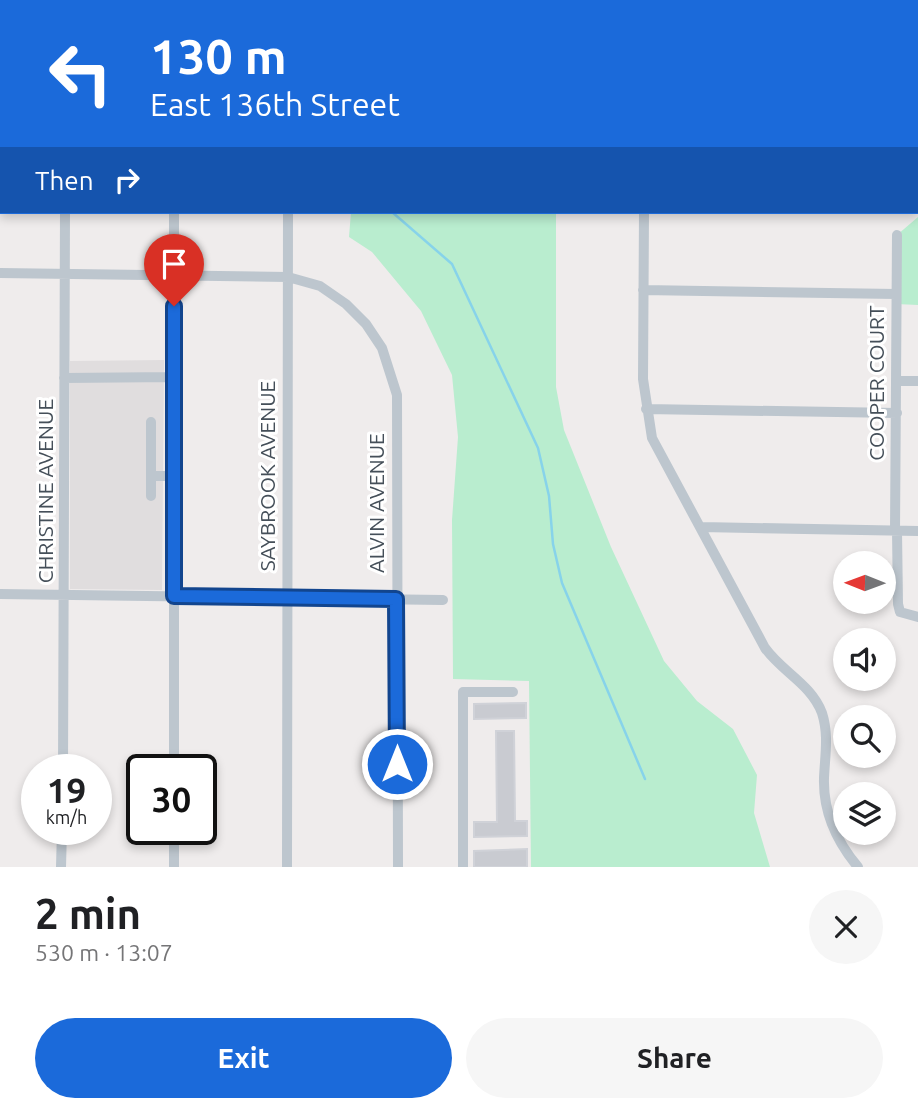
<!DOCTYPE html>
<meta charset="utf-8">
<style>
:root{--surface:#fff;--page:#f6f6f6;--text:#202124;--muted:#757577;--accent:#1b6ada}
body{margin:0;font-family:Ubuntu,sans-serif;background:var(--page);color:var(--text);height:100vh;display:flex;flex-direction:column;font-size:26px;white-space:nowrap}
*{box-sizing:border-box;margin:0}
p{font-size:23px;color:var(--muted)}
.icon{flex:none;width:38px;height:38px;fill:none;stroke:currentColor;stroke-width:2;stroke-linecap:round;stroke-linejoin:round}
.map{position:relative;height:867px;overflow:hidden}
.drawer{display:flex;flex-direction:column;background:var(--surface);flex:1}
.drawer>*{flex:none}
.banner{position:absolute;left:0px;top:0px;width:919px;height:214px;box-shadow:0 4px 10px #0003;background:#1b6ada;color:#fff;overflow:hidden}
.needle{width:46px;rotate:271deg}
.controls{position:absolute;left:833px;top:551px;display:grid;gap:14px}
.controls a{display:grid;place-items:center;width:63px;height:63px;border-radius:50%;background:var(--surface);box-shadow:0 4px 10px #0003;font-size:35px}
.speed{position:absolute;left:21px;top:754px;display:flex;gap:14px;font-size:35px;font-weight:700;text-align:center}
.speed>*{display:grid;place-content:center;width:91px;height:91px;border-radius:50%;background:var(--surface);box-shadow:0 4px 10px #0003;line-height:1}
.speed small{font-size:18px;font-weight:400}
.speed .limit{border:4px solid #111;border-radius:10px;background:#fff;color:#111}
.pin{position:absolute;display:grid;place-items:center;width:60px;height:60px;color:#fff;margin:-72px -30px;border-radius:50% 50% 50% 0;rotate:-45deg;box-shadow:0 0 7px #0007}
.pin .icon{rotate:45deg}
.me{position:absolute;width:77px;margin:-38px;rotate:0deg;stroke-linejoin:round;filter:drop-shadow(0 0 5px #0008)}
.turn{display:flex;align-items:center;gap:24px;height:147px;padding:0 35px;font-size:32px}
.turn .icon{width:91px;height:91px;stroke-width:2.5}
.turn b{display:block;font-size:49px;line-height:60px}
.then{display:flex;align-items:center;height:66px;padding:0 35px;background:#0003;gap:14px;font-size:26px}
.round{display:grid;place-items:center;flex:none;width:74px;height:74px;border-radius:37px;background:var(--page)}
.headline{display:flex;align-items:center;justify-content:space-between;height:119px;padding:0 35px}
h1{font-size:42px;font-weight:700;line-height:52px}
.cta{display:flex;gap:14px;margin-top:auto;padding:14px 35px}
.cta a{flex:1;height:80px;border-radius:42px;background:var(--accent);color:#fff;font-size:28px;font-weight:700;line-height:80px;text-align:center}
.cta a+a{background:var(--page);color:var(--text)}
.map>svg:first-child{display:block}
.education{fill:#e0ddde}
.green{fill:#b9edcf}
.lines{fill:none;stroke-linecap:round;stroke-linejoin:round}
.stream{stroke:#87d3ea;stroke-width:2.5}
.building{fill:#c9cbd1;stroke:#d0d2d8;stroke-width:2}
.minor{stroke:#bdc6ce;stroke-width:10}
.route-casing{stroke:#12458e;stroke-width:18}
.route{stroke:#1b6ada;stroke-width:12}
.labels{text-anchor:middle;stroke-width:6;stroke-linejoin:round;paint-order:stroke}
.street-label{font-size:21px;fill:#454f59;stroke:#fff}
</style>
<div class="map">
<svg width="918" height="867" viewBox="0 0 918 867">
<rect width="100%" height="100%" fill="#efecec"/>
<!-- education -->
<path class="education" d="M164,360L162,590L70,589V361Z"/>
<!-- green -->
<path class="green" d="M351,212H556V387L564,430L611,547L664,661L697,701L733,729L757,775L754,813L770,867H531L529,681L453,679L452,520L458,437L452,375L421,311L372,252L349,237Z
M918,217V305L896,304L897,235Z"/>
<g class="lines">
<!-- stream -->
<path class="stream" d="M336,0V2
M392,212L452,264L538,448L549,496L553,544L562,583L645,779"/>
</g>
<!-- building -->
<path class="building" d="M526,703V718L474,719V704Z
M496,731H514L515,821H527V836L474,837V822H497Z
M527,849V867H474V851Z"/>
<g class="lines">
<!-- minor -->
<path class="minor" d="M159,0V2
M57,2V0
M265,2V0
M646,2V0
M917,134H918
M644,212L643,379L652,438L765,648C782,672 811,684 822,713C829,735 825,755 824,778C823,811 837,842 858,867
M0,273L288,277L320,286L346,304L366,324L382,348L397,395L398,867
M643,290L896,294
M64,378L174,377
M897,381H918
M646,409L897,413
M151,422V476H174
M151,496V476
M701,527L918,531
M895,531L897,235
M897,531L898,604L900,612L918,617
M0,594L443,600
M63,770L65,212
M174,770V212
M61,867L62,830
M174,867V830
M287,867L288,212
M463,867V692H513"/>
</g>
<g class="lines">
<defs>
<path id="route" d="M174,306V596L396,599L397,764"/>
</defs>
<!-- route casing -->
<use href="#route" class="route-casing"/>
<!-- route -->
<use href="#route" class="route"/>
</g>
<g class="labels">
<!-- street labels -->
<g class="street-label">
<text transform="translate(877 383) rotate(-90)" y="7">COOPER COURT</text>
<text transform="translate(268 476) rotate(-90)" y="7">SAYBROOK AVENUE</text>
<text transform="translate(46 491) rotate(-90)" y="7">CHRISTINE AVENUE</text>
<text transform="translate(377 503) rotate(-90)" y="7">ALVIN AVENUE</text>
</g>
</g>
</svg>
<div class="controls">
<a><svg class="needle" viewBox="-14 -14 28 28"><path d="M0-13l5 13h-10z" fill="#e53935"/><path d="M0 13l5-13h-10z" fill="#757577"/></svg></a>
<a><svg class="icon" aria-label="sound" viewBox="0 0 24 24"><path d="M4 9h4l5-4v14l-5-4H4zM17 9q2 3 0 6"/></svg></a>
<a><svg class="icon" aria-label="search" viewBox="0 0 24 24"><circle cx="10" cy="10" r="6"/><path d="M15 15l6 6"/></svg></a>
<a><svg class="icon" aria-label="layers" viewBox="0 0 24 24"><path d="M12 4l9 5-9 5-9-5zM3 14l9 5 9-5"/></svg></a>
</div>
<div class="speed"><div>19<small>km/h</small></div><div class="limit">30</div></div>
<div class="pin" style="left:174px;top:306px;background:#d93025"><svg class="icon" aria-label="arrive" viewBox="0 0 24 24"><path d="M6 21V4h12l-3 4 3 4H6"/></svg></div>
<svg class="me" style="left:397px;top:764px" viewBox="-20 -20 40 40"><circle r="17" fill="#1b6ada" stroke="#fff" stroke-width="3"/><path d="M0-11L8 9 0 5-8 9z" fill="#fff"/></svg>
<div class="banner">
<div class="turn"><svg class="icon" aria-label="left" viewBox="0 0 24 24"><path d="M17 20v-9H6M10 6l-5 5 5 5"/></svg><div><b>130 m</b>East 136th Street</div></div>
<div class="then">Then<svg class="icon" aria-label="right" viewBox="0 0 24 24"><path d="M7 20v-9h11M14 6l5 5-5 5"/></svg></div>
</div>
</div>
<section class="drawer">
<div class="headline"><div><h1>2 min</h1><p>530 m · 13:07</p></div><a class="round"><svg class="icon" aria-label="close" viewBox="0 0 24 24"><path d="M6 6l12 12M18 6L6 18"/></svg></a></div>
<div class="cta"><a>Exit</a><a>Share</a></div>
</section>
